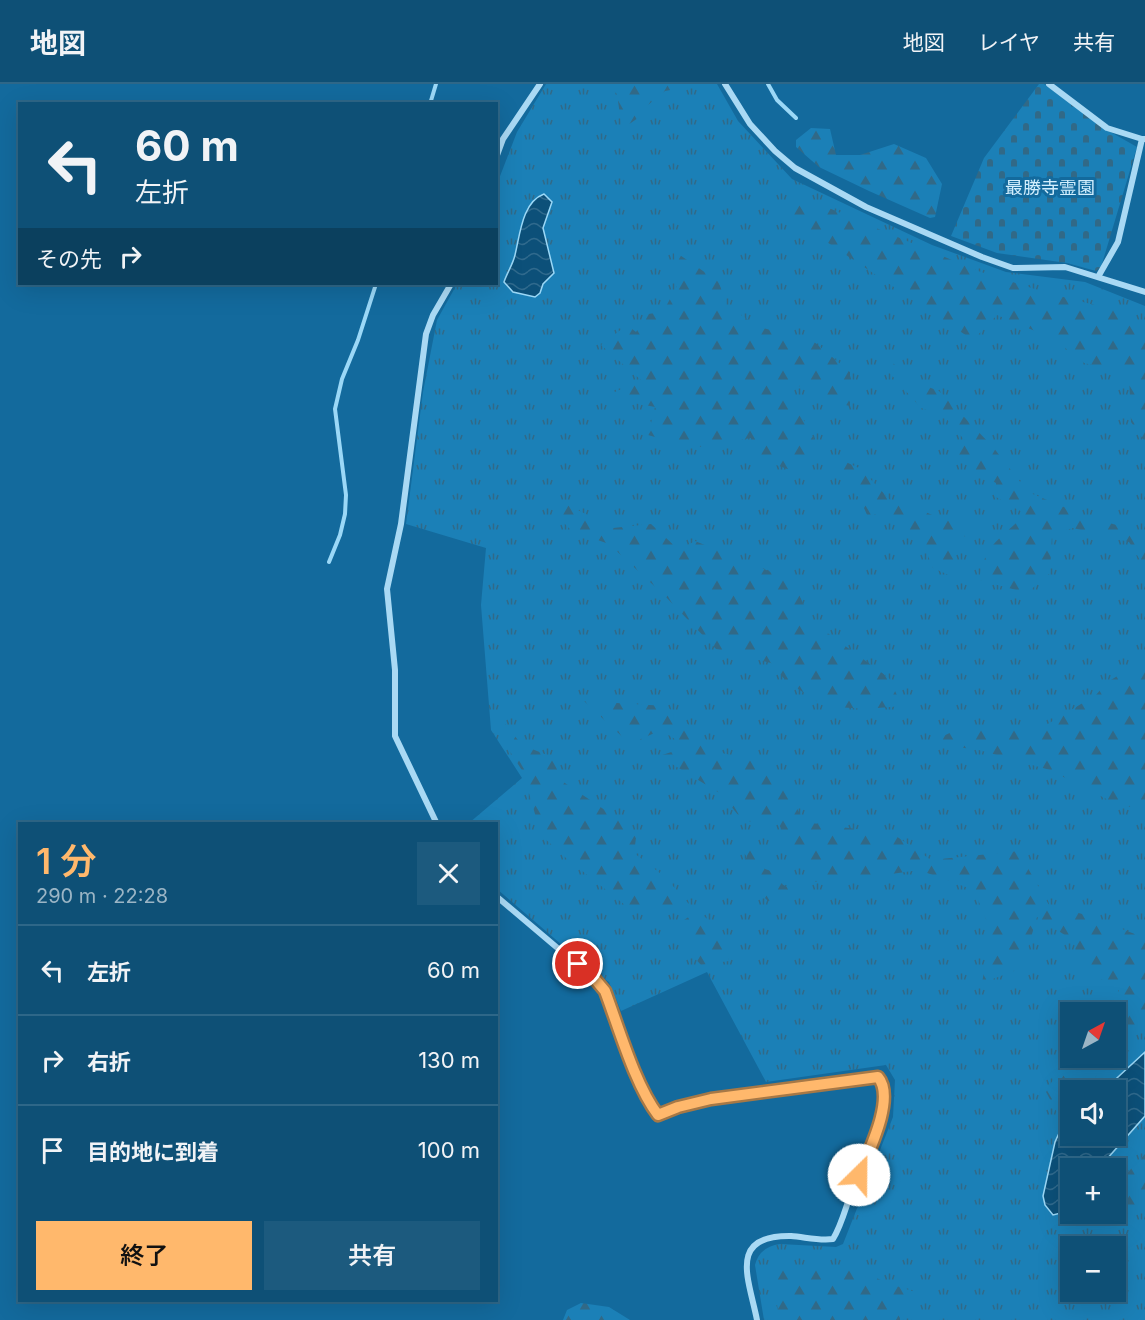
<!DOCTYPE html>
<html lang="ja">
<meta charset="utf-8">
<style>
:root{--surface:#0e5076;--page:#1c5a7e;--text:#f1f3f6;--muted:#9bb5c5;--line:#2e6788;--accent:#ffb86c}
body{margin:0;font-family:Inter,"Noto Sans JP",sans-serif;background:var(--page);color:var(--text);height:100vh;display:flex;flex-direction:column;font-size:22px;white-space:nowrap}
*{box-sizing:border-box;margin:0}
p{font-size:20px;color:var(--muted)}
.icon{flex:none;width:33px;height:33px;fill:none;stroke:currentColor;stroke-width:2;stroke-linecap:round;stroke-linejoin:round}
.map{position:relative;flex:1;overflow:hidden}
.drawer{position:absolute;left:18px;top:738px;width:480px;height:480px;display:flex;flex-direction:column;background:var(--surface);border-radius:0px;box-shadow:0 6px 24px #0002,0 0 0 2px var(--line)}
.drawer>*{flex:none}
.banner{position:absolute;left:18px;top:18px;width:480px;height:183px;border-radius:0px;box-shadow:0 6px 24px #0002,0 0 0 2px var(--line);background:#0e5076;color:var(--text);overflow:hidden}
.needle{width:39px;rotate:40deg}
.buttons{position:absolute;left:1060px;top:918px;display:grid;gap:12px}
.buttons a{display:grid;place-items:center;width:66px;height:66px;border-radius:0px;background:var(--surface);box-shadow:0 6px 24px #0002,0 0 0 2px var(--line);font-size:30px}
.pin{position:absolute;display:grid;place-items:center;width:51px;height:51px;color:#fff;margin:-26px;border:3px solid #fff;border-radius:50%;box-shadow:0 2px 6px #0007}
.me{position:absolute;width:66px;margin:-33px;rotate:23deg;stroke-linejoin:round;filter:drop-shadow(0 0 4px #0008)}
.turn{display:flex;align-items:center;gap:21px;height:126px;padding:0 18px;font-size:27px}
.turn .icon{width:78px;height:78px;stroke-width:2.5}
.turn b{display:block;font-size:42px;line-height:51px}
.then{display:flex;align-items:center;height:57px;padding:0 18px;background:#0003;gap:12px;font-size:22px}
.round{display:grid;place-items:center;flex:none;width:63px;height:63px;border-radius:0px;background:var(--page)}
.overview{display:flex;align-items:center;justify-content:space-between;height:102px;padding:0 18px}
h1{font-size:36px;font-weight:600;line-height:45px;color:var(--accent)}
.primary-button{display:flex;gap:12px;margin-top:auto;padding:12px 18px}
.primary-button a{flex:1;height:69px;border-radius:0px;background:var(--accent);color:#111;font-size:24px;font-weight:600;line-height:69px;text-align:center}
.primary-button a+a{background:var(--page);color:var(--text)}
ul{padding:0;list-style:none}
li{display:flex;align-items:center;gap:18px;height:90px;padding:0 18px;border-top:2px solid var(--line)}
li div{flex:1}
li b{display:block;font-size:22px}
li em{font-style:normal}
header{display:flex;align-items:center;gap:36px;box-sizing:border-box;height:84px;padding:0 30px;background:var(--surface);border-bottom:2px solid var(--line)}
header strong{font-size:28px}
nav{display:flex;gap:33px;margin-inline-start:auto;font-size:21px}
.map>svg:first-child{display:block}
.grass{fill:url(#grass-tufts);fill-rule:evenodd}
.forest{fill:url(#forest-firs)}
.cemetery{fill:url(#cemetery-stones)}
.water{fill:url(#water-waves);stroke:#9bd8f7;stroke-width:1.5}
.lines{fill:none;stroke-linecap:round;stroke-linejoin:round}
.stream{stroke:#9bd8f7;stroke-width:4}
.street{stroke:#a9d9f4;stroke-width:6}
.route-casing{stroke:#a67846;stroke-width:15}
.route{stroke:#ffb86c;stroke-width:10}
.labels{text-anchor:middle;stroke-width:6;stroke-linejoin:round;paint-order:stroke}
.park-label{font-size:18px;fill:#d1eefd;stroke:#136a9d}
</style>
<header>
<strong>地図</strong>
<nav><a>地図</a><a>レイヤ</a><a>共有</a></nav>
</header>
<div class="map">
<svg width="1145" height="1236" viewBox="0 0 1145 1236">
<defs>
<pattern id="grass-tufts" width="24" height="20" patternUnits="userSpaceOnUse" patternTransform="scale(1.5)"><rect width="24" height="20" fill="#1b80b7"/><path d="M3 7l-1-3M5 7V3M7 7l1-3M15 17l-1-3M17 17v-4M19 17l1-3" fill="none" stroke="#316987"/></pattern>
<pattern id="forest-firs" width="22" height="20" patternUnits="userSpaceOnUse" patternTransform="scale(1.5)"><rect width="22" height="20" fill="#1b80b7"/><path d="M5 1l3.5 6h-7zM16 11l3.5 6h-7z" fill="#316987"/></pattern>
<pattern id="cemetery-stones" width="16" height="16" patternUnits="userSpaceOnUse" patternTransform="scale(1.5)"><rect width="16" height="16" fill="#1b80b7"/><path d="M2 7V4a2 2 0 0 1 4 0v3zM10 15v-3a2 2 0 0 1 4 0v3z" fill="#316987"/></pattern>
<pattern id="water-waves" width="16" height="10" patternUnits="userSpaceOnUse" patternTransform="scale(1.5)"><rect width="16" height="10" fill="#0c5079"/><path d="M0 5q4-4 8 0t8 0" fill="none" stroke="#306a8d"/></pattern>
</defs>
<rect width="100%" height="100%" fill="#136a9d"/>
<!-- grass -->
<path class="grass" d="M546,0H717L738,37L792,95L932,161L1006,188L1085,198L1145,222V1236H764L755,1181C758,1168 767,1162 780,1160L836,1163L843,1160L893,1033L895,996L886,981L766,998L707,888L621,927L609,898L590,885L497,805L496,740L469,739L522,694L491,646L481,521L486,464L406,440L423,308L437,236L457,200H496L497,100L517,48ZM1071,928H1116V974H1071ZM1071,1006H1116V1052H1071ZM1071,1084H1116V1130H1071ZM1071,1162H1116V1208H1071Z"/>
<!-- forest -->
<path class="forest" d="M605,0H678L676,5L665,7L643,25L638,34L622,45L617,10Z
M811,44L830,45L836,71H860L894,60L926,74L942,100L935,133L930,134L869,107L819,83L796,63V56Z
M798,111L978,187L1044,208L1126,229L1145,240V358L1131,338L1129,290L1084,279L1054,255L997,231L973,256L791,134Z
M674,167L719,198L726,221L759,243L813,257L850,288V322L828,317L821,301L786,303L817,361L801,390L749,371L751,354L693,364L648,351L655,323L604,313L641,296L601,261L627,241L636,248L648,230L663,228L677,202Z
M882,266L907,295L939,307L993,363L1028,408L1088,433L1145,449V484L1129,458L1073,444L1052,450L1050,489L1027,509L979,496C983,475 987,465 1004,450C1012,442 1018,439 1024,429L996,413V399L977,388L954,367L967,359L944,332L921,324L870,267Z
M835,373L861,385L891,417L917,424L943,436L972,440L976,455L951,449V466L960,496L933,484L923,459L901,444L887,426L868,433L860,415L844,397Z
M566,420L613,444L651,440L679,466L695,457L793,497L811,537L889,594L902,622L865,625L824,622L786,597L771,579L716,565L664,511L609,460L572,447L556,431Z
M1140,578L1145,584V719L1124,724L1050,686L979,666L928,659L967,641H1046L1096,611L1106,599Z
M584,617L666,622L722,669L776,683L804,738L893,750L931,776L1018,767L1049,821L1086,831L1145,854V937L1116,969L1119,906L1078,881L1074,857L1037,833L1022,884L982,899L991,847L974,806L919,786L850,796L812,798L778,739L743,737L721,710L659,672L687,663L661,646L630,660Z
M505,640L522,661L552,673L562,697L627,741L636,754L634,769L665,793L688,819L723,848L729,877L701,881L691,870L681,838L693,830L675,821L649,826L630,825L566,774L541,751L523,688L504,658Z
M747,754L752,755L754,760V767C763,772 765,775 765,785L779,790L780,799L787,803L790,810L787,815L783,816L780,813L768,817L762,811L763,801L746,795L743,790L745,786L742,778L747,773C742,767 740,760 747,754Z
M1072,974H1112L1084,1006H1071V1022L1060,1034L1045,1006Z
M1145,1070V1124L1129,1131L1116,1116V1101Z
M772,1180L836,1183L862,1187L887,1199L925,1211L901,1221L900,1236H779Z
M581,1219L609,1223L630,1236H563L567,1226Z"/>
<!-- cemetery -->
<path class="cemetery" d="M1039,0H1044L1107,46L1137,63L1101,183L1096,187L1067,179L997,169L951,152L984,74Z"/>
<!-- water -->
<path class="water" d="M544,110L552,118L543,144L554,189L543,200L540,209L535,213L513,208L504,198C507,189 513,180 515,171C520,151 522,118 544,110Z
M1145,968V1032L1106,1076L1102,1084H1071V1124L1065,1128L1053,1131L1045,1121L1043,1112L1055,1058L1061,1045L1071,1034V1052H1116V1006H1104Z"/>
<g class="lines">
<!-- stream -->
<path class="stream" d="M768,0L777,16L796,34
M430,20L436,0
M329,478L340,451L345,430L346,411L335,325L342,295L358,256L376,200"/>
<!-- street -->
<path class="street" d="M725,0L750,40L775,67L795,84L866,123L982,173L1013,184L1065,183L1145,208
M1049,0L1107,44L1142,55
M496,74L503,55L540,0
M1098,193L1118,158L1142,55H1145
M437,740L395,652V586L387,505L401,440L426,250L433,231L451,200
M496,812L600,900L605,907C620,945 633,999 658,1031L677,1023L711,1015L872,993H877C898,1016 860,1086 850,1112C845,1126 841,1142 833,1155C819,1157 805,1153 791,1152C727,1151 749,1195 757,1236"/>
</g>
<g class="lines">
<defs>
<path id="route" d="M578,880L594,894L605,907C619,944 635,1001 658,1031L678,1023L711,1015L878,993C896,1014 868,1069 859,1091"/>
</defs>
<!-- route casing -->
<use href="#route" class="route-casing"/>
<!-- route -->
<use href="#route" class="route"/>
</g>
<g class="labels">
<!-- park labels -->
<g class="park-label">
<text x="1050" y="110">最勝寺霊園</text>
</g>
</g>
</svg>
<div class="buttons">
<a><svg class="needle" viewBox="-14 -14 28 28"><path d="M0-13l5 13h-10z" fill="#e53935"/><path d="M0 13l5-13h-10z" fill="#9bb5c5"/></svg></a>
<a><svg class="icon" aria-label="sound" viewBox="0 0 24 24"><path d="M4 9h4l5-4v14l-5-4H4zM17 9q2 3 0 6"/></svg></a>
<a>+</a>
<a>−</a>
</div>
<div class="pin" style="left:578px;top:880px;background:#d93025"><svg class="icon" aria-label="arrive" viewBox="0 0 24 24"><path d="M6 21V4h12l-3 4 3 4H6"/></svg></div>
<svg class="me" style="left:859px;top:1091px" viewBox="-20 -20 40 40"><circle r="19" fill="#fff"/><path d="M0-13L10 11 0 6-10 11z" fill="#ffb86c"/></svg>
<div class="banner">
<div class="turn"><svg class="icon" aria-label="left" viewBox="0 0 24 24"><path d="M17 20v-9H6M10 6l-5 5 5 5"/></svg><div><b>60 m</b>左折</div></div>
<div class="then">その先<svg class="icon" aria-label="right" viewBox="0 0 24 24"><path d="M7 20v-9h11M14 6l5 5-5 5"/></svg></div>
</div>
<section class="drawer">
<div class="overview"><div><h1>1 分</h1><p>290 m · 22:28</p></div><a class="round"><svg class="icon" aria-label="close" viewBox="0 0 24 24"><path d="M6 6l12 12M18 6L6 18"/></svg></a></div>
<ul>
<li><svg class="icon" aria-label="left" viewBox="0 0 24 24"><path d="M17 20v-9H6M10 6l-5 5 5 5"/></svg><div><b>左折</b></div><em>60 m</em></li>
<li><svg class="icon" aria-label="right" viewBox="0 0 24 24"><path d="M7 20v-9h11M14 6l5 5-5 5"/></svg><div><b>右折</b></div><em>130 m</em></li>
<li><svg class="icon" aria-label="arrive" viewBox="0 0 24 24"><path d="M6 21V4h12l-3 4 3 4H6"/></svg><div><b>目的地に到着</b></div><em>100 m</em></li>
</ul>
<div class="primary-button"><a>終了</a><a>共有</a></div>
</section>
</div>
